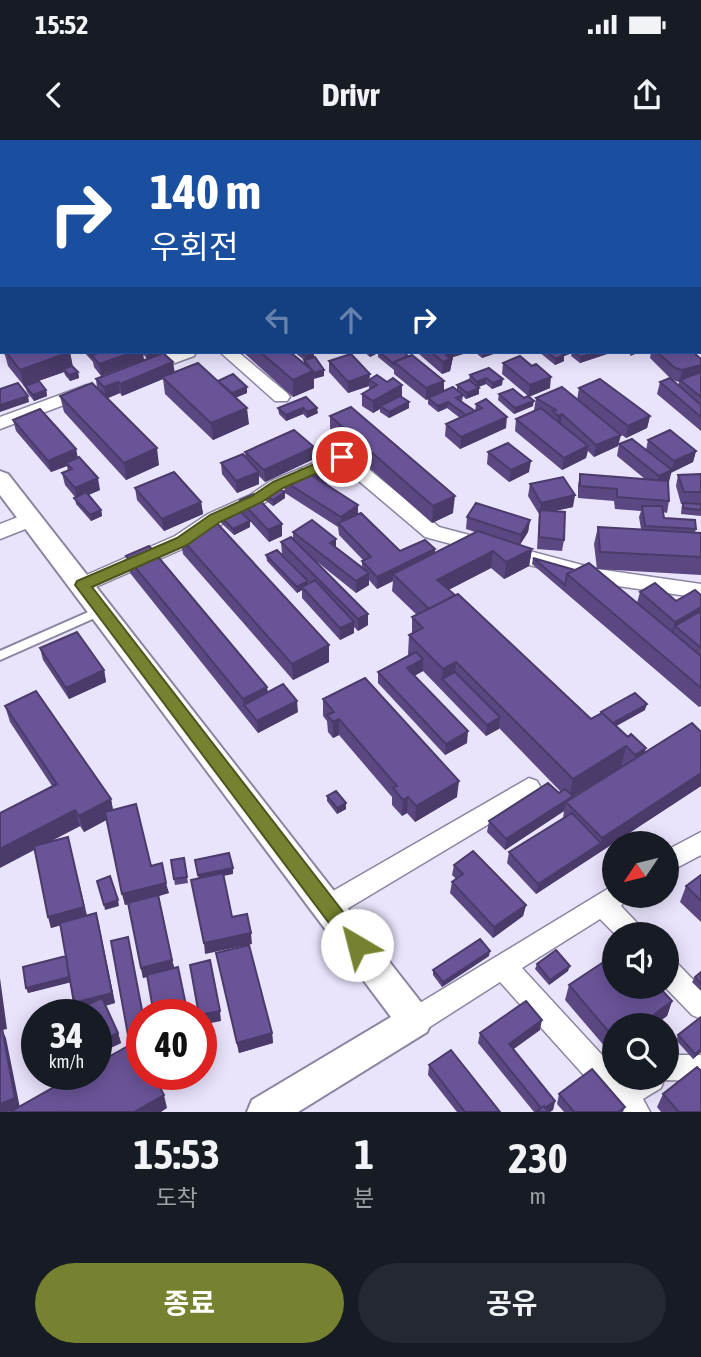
<!DOCTYPE html>
<html lang="ko">
<meta charset="utf-8">
<style>
:root{--surface:#171b24;--page:#242831;--text:#f1f3f6;--muted:#9ea1a6;--accent:#76822f}
body{margin:0;font-family:"Asap Condensed","Noto Sans KR",sans-serif;background:var(--page);color:var(--text);height:100vh;display:flex;flex-direction:column;font-size:26px;white-space:nowrap}
*{box-sizing:border-box;margin:0}
p{font-size:23px;color:var(--muted)}
.icon{flex:none;width:38px;height:38px;fill:none;stroke:currentColor;stroke-width:2;stroke-linecap:round;stroke-linejoin:round}
.map{position:relative;height:972px;overflow:hidden}
.side{display:flex;flex-direction:column;background:var(--surface);flex:1}
.side>*{flex:none}
.guide{position:absolute;left:0px;top:0px;width:702px;height:214px;box-shadow:0 4px 18px #0003;background:#1a4fa0;color:#fff;overflow:hidden}
.needle{width:46px;rotate:235deg}
.buttons{position:absolute;left:602px;top:691px;display:grid;gap:14px}
.buttons a{display:grid;place-items:center;width:77px;height:77px;border-radius:50%;background:var(--surface);box-shadow:0 4px 18px #0003;font-size:35px}
.speed{position:absolute;left:21px;top:859px;display:flex;gap:14px;font-size:35px;font-weight:700;text-align:center}
.speed>*{display:grid;place-content:center;width:91px;height:91px;border-radius:50%;background:var(--surface);box-shadow:0 4px 18px #0003;line-height:1}
.speed small{font-size:18px;font-weight:400}
.speed .limit{border:10px solid #d22;background:#fff;color:#111}
.pin{position:absolute;display:grid;place-items:center;width:60px;height:60px;color:#fff;margin:-30px;border:4px solid #fff;border-radius:50%;box-shadow:0 2px 7px #0007}
.me{position:absolute;width:77px;margin:-38px;rotate:323deg;stroke-linejoin:round;filter:drop-shadow(0 0 5px #0008)}
.turn{display:flex;align-items:center;gap:24px;height:147px;padding:0 35px;font-size:32px}
.turn .icon{width:91px;height:91px;stroke-width:2.5}
.turn b{display:block;font-size:49px;line-height:60px}
.lanes{display:flex;align-items:center;height:66px;padding:0 35px;background:#0003;justify-content:center;gap:35px;direction:ltr}
.lanes .off{opacity:.35}
.eta{display:flex;justify-content:space-evenly;align-items:center;height:119px;text-align:center}
.eta b{font-size:42px;font-weight:700;line-height:49px}
.button{display:flex;gap:14px;margin-top:auto;padding:14px 35px}
.button a{flex:1;height:80px;border-radius:42px;background:var(--accent);color:#fff;font-size:28px;font-weight:700;line-height:80px;text-align:center}
.button a+a{background:var(--page);color:var(--text)}
.status{display:flex;justify-content:space-between;align-items:center;height:49px;padding:0 35px;background:var(--surface);direction:ltr}
.status svg{height:19px;fill:currentColor}
header{display:flex;justify-content:space-between;align-items:center;height:91px;padding:0 35px;background:var(--surface);font-size:32px;font-weight:700}
.map>svg:first-child{display:block}
.lines{fill:none;stroke-linecap:round;stroke-linejoin:round}
.service-casing{stroke:#8c84a1;stroke-width:4}
.minor-casing{stroke:#8c84a1;stroke-width:3}
.tertiary-casing{stroke:#8c84a1;stroke-width:4}
.service{fill:#fff;fill-rule:evenodd}
.minor{fill:#fff;fill-rule:evenodd}
.tertiary{fill:#fff;fill-rule:evenodd}
.wall{fill:#5b4883;fill-rule:evenodd}
.shaded-wall{fill:#4a3b6a}
.building{fill:#6a5498;stroke:#4a3b6a;stroke-width:2}
.route{fill:#76822f;stroke:#4d541f;stroke-width:2}
</style>
<div class="status"><b>15:52</b><svg viewBox="0 0 49 12"><path d="M0 12V9h3v3zM5 12V6h3v6zM10 12V3h3v9zM15 12V0h3v12zM26 1h20v11H26zM47 4h2v5h-2z"/></svg></div>
<header><svg class="icon" aria-label="back" viewBox="0 0 24 24"><path d="M15 5l-7 7 7 7"/></svg>Drivr<svg class="icon" aria-label="share" viewBox="0 0 24 24"><path d="M12 15V3M7 8l5-5 5 5M5 13v7h14v-7"/></svg></header>
<div class="map">
<svg width="701" height="972" viewBox="0 0 701 972">
<rect width="100%" height="100%" fill="#e9e3fc"/>
<g class="lines">
<defs>
<path id="service" d="M102,466L107,470L106,473L0,520V511Z"/>
<path id="minor" d="M392,0H408L410,2H393Z
M481,0H495V2H481Z
M701,92V101L700,102V92Z
M173,212H196L194,216L150,232L144,233L135,228L138,224Z
M220,212H238L287,253L290,257L287,261H275Z
M87,245L96,250L93,254L0,289V277Z
M342,311L349,313L439,387L597,429L701,444V458L597,443L425,397L340,325L285,349L264,363L222,384L189,406L89,450L82,452L75,450L72,445L75,440L175,396L208,374L250,355L271,341Z
M31,372L38,374L41,379L38,384L0,399V384Z
M529,638L537,641L541,648L537,655L337,775L328,778L319,775L315,767L319,759Z
M701,692V715L667,733V710Z
M614,745V756H628L621,766L640,786L644,794H615L600,779L522,828L614,928V938H667V915H701V941L664,940L661,948L643,959L650,972H617L500,842L425,890L415,894L405,890L401,881L405,872Z
M667,819L676,822L701,848V879L692,875L665,847Z"/>
<path id="tertiary" d="M0,331L8,334L427,870L432,881L427,892L298,972H247L252,960L391,877L0,355Z"/>
</defs>
<!-- service casing -->
<use href="#service" class="service-casing"/>
<!-- minor casing -->
<use href="#minor" class="minor-casing"/>
<!-- tertiary casing -->
<use href="#tertiary" class="tertiary-casing"/>
<!-- service -->
<use href="#service" class="service"/>
<!-- minor -->
<use href="#minor" class="minor"/>
<!-- tertiary -->
<use href="#tertiary" class="tertiary"/>
</g>
<!-- wall -->
<path class="wall" d="M367,0H399V2H370Z
M448,0H485V2H450Z
M633,0H664L666,2H634Z
M684,0H701V23L700,24V2H683Z
M2,129V159H1L2,161V211L0,209V130Z
M700,130H701V154L700,153Z
M2,212H70L73,227L78,232L79,238L70,241L65,235L64,232L24,246L8,226L5,215Z
M84,212H169L164,214L175,232L219,242L247,253L236,257L249,284L213,300L165,254L163,239L122,256L120,253L107,258L159,325L126,340L64,272L60,256L97,248L96,239L147,219L144,215L101,236L94,227L93,222Z
M243,212H290L304,224V220L294,212H319L314,214V217L324,236L314,238V248L293,257Z
M364,212H403L444,251L457,250V245L469,240L470,235L489,228L502,245L492,249L486,244L478,247L479,248V254L466,259L463,256L462,261H461L475,271L476,264L506,288L460,309L445,296L446,284L460,278L447,268L438,272L428,264V259L426,260L394,234V230L378,217V213L370,217Z
M419,212H463V214L453,217L450,231L442,234L419,214Z
M475,212H499L482,218Z
M539,212H608L607,214L580,223L571,216L572,213L564,216V221L555,225Z
M651,212H693L701,219V291L657,254L660,242L678,246L679,242L672,240L650,218Z
M329,221L370,239L402,245L401,256L409,268L389,278L380,272V269L373,273L362,266V254L369,250V246L348,253L329,232Z
M503,223L550,248L529,257L533,266L514,274L498,260L499,254L524,258L528,256L502,234Z
M25,246L46,250L47,256L34,261L27,252Z
M579,248L650,276L647,288L626,298L587,268L618,306L594,317L588,311L586,318L562,330L515,291L516,279L536,271L534,270L536,258L577,260Z
M306,257L318,273L307,278L303,274L286,281L279,274L278,268Z
M330,276L453,373L432,383L330,293Z
M13,280L76,309L78,318L100,350L88,355L101,370L102,376L91,381L76,364L75,357L65,345L62,333L68,331L67,326L51,332L16,291Z
M648,300L696,311L693,322L671,332L668,342L669,361L667,373L663,372L664,378L696,389L695,392L701,393V435L597,429L594,404L598,387L641,389L639,377L641,371L615,369L614,361L578,358V345L580,334L645,339L617,316L619,304L646,310Z
M314,307V319L265,342L259,336V344L237,353L222,334L221,323L246,318L245,312Z
M488,312L529,332L509,342L487,324Z
M344,330V336L325,344L358,365V374L400,411L435,409V413L475,392L466,389L467,377L530,380L528,392L520,405L532,409L529,426L504,439L491,428L448,450L591,579L600,574L601,572L645,570L616,586L645,613L701,646L536,754L507,723L509,712L563,678L564,671L505,710L487,692L489,681L561,652L499,588L486,596L423,531L414,536L467,603L445,615L378,543V532L408,515L409,495L412,494V477L417,475L392,451L393,441L377,449L369,440V445L356,453L316,421L368,485L358,491L354,487V493L340,500L302,458V450L297,453L267,421L266,415L308,441V444L310,443L282,414L281,402L293,398V392L336,399V407L362,427V421L363,420L339,395L338,387L285,353V358L273,366L265,360L264,354L285,352L284,341L312,336V331ZM621,627L572,658V657Z
M701,334V364H695H701V376L681,374L682,364H681L676,346L678,335Z
M530,344L573,367L555,371L564,400L562,411L537,409L539,374L528,356Z
M135,348L201,362L203,374L164,391L137,360Z
M240,360L282,384V396L269,402L250,381V387L234,395L220,382V376L248,379L241,372Z
M180,397L329,505V522L293,540L183,414Z
M126,416L267,547L268,552L298,572L258,593L130,433Z
M533,418L637,463L640,452L676,461L701,455V566L699,567L532,424Z
M40,508L104,530L106,542L69,559L43,520Z
M323,559L457,657L415,682L407,673L402,676L392,665V657L339,595L333,598L328,592L327,581L323,576Z
M5,566L111,659L113,670L169,753L159,756L174,828L143,838L128,764L125,765L106,680L84,692L80,686L49,702L68,697L87,775L96,773L99,784L115,863L105,866L118,893L121,903L104,911L96,892V875L76,870L70,842L28,853L66,816L60,785L51,788L34,710L52,646L10,582Z
M327,656L346,663V669L337,674L327,661Z
M184,718L188,743L175,745L171,720Z
M454,725L526,765L523,776L493,798L450,753L452,742L456,739L452,735Z
M701,735V782L680,762L686,746Z
M216,813L272,893L273,903L239,913Z
M489,816L442,847L433,835V830Z
M537,824L568,831L549,845L535,829Z
M701,832V851L692,842L695,837Z
M569,845L672,861L667,876L614,886V914L612,915L565,860Z
M540,890L513,909L555,961L553,970L550,972H534L478,903L480,893Z
M678,895L701,912L693,919L676,900Z
M429,925L500,972H457L428,935Z
M559,954L625,967L623,972H564L557,964Z
M663,954L701,972H661L657,967Z"/>
<!-- shaded-wall -->
<path class="shaded-wall" d="M40,0H60L61,2H40Z
M243,0H271L265,2H243Z
M315,0H344L338,2H315Z
M389,0H399V2H384Z
M476,0H485V2H471Z
M547,0H557V2H547Z
M0,70H2V81L0,82Z
M2,115V127H0V116Z
M2,141V159H0V142Z
M70,212L73,229H63L64,232L24,246L20,230Z
M119,212H143L144,220L101,236L99,224Z
M147,212H169L148,220Z
M313,212H319L314,214V219L306,222V216L313,214Z
M370,212H378V213L370,217Z
M448,212H463V214L453,217L450,231L442,234L443,222Z
M483,212H499L482,218Z
M565,212H572V213L564,216V221L555,225L556,219L564,216Z
M597,212H608L607,214L580,223L581,217Z
M631,212H641L630,216Z
M173,222L175,234L122,256L120,244Z
M701,225V235L680,240L682,230Z
M324,230V236L314,239V233Z
M313,231L314,248L293,257V240Z
M78,232L79,238L70,241L69,235Z
M370,234L369,246L348,253V242Z
M551,237L550,248L528,257L530,245Z
M486,238V244L476,248L477,242Z
M503,239L502,245L492,249L493,243Z
M444,241V252L426,260V248Z
M118,242L120,253L106,259L104,247Z
M402,245V256L382,267L380,266V269L373,273V261Z
M247,247V253L233,259L232,253Z
M479,248V254L466,259L467,253Z
M46,250L47,256L34,261L33,255Z
M28,256L29,262L0,272V265Z
M534,261L533,266L514,274L515,268Z
M409,262V268L389,278V272Z
M448,262L447,268L438,272V266Z
M247,268L249,284L213,300L211,283Z
M303,268V274L286,281V275Z
M317,268L318,273L307,278V272Z
M562,274L560,286L557,287L558,276Z
M650,276L647,288L626,298L628,286Z
M507,277L506,288L460,309L461,297Z
M621,295L618,306L594,317L596,305Z
M588,306L586,318L562,330L564,318Z
M314,307V319L265,342L264,330Z
M157,308L159,325L126,340L124,323Z
M76,309L78,321L66,323L67,326L51,332L48,321Z
M696,311L693,322L671,333L674,321Z
M531,321L529,332L509,342L511,330Z
M344,330V336L321,346V340Z
M672,330L669,342L656,348L659,336Z
M259,332V344L237,353L236,341Z
M98,338L100,350L77,360L75,348Z
M285,352V358L273,366V360Z
M575,355L573,367L540,374L541,363Z
M455,356L453,373L432,383L433,366Z
M201,362L203,374L164,391L162,379Z
M358,365V377L341,386V377Z
M101,370L102,376L91,381L90,375Z
M530,380L528,392L519,406L521,395Z
M250,381V387L234,395L233,389Z
M282,384V396L269,402L268,390Z
M336,399V411L330,403Z
M435,409L434,421L393,434V441L377,449V437Z
M532,409L529,426L504,439L506,422Z
M493,411L491,428L435,457L437,440Z
M369,433V445L356,453V441Z
M308,441V447H302V450L297,453V447Z
M701,467V476L675,486L673,492L671,494L675,482Z
M368,474V485L358,491V479Z
M354,482V493L340,500V488Z
M329,505V522L293,540L292,524Z
M423,519V531L407,540V528Z
M456,522L454,543L442,539L443,529Z
M104,530L106,542L69,559L66,548Z
M267,547L268,564L244,565L243,559Z
M297,561L298,572L258,593L257,581Z
M647,564L645,570L611,589L612,583Z
M500,577L499,589L486,596L487,585Z
M339,579V595L333,598V582Z
M468,591L467,603L445,615L446,604Z
M626,606L621,627L572,657L571,666L566,662L564,671L505,710L506,699L569,658L573,639Z
M646,608L640,629L630,636L635,615Z
M701,633V646L536,754L538,744L601,703L602,698Z
M459,641L457,657L415,682L416,666Z
M408,657L407,673L402,676L403,660Z
M111,659L114,676L84,692L79,676Z
M346,663V669L337,674V668Z
M75,670L80,686L0,728V709Z
M68,697L87,778L51,788L48,777Z
M233,728V734L199,741L198,735Z
M166,743L169,753L125,765L122,754Z
M118,760L119,766L105,770L104,765Z
M526,765L523,776L493,798L494,787Z
M96,773L115,863L78,873L74,863Z
M251,793L252,804L205,814L204,803Z
M490,811L489,816L442,847L443,842Z
M172,820L175,830L143,838L141,828Z
M570,826L568,831L549,845L550,840Z
M70,836L72,842L28,853L26,848Z
M0,838L7,889L2,890L6,898L20,968L8,972H0Z
M672,861L667,876L654,886H639Z
M220,871L221,881L201,885V875Z
M542,880L540,890L507,914L509,904Z
M142,892V902L131,905L128,895Z
M118,893L121,903L104,911L101,901Z
M272,893L273,903L239,913L237,903Z
M701,909V912L693,919L695,914Z
M167,934H199L200,936L166,945L164,935Z
M164,955L167,968L161,972H134Z
M555,961L553,970L550,972H542L543,970Z"/>
<!-- building -->
<path class="building" d="M82,0H101V2H82Z
M126,0H147L148,2H127Z
M155,0H181L182,1L157,2Z
M203,0H238L232,2H197Z
M259,0H268L270,1L254,2Z
M281,0H307L309,2H275Z
M348,0H360L364,2H343Z
M404,0L426,1V2H404Z
M593,0H631L633,2H594Z
M644,0H664L666,2H646Z
M689,0H701V12L700,11V2H691Z
M0,9H2V37H0Z
M0,56H2V70H0Z
M0,100H2V115L0,116Z
M2,129V141L0,142V130Z
M0,159L2,161V199L0,197Z
M6,212H70L20,230Z
M88,212H102L92,215V216Z
M102,212H134L99,224L92,215Z
M260,212H290L313,231L293,240Z
M301,212H312L314,213L306,216Z
M379,212H403L408,216L394,222V224Z
M431,212H454L446,215L451,219L443,222Z
M547,212H560L564,215L556,219Z
M574,212H597L581,217Z
M657,212H693L701,219V225L682,230L675,228Z
M163,213L173,222L120,244L118,242L104,247L96,239Z
M351,214L370,234L348,242L329,221Z
M412,215L444,241L426,248L394,222Z
M520,216L532,226L536,224L551,237L530,245L503,223Z
M315,217L324,230L314,233L304,220Z
M198,223L247,268L211,283L162,237Z
M72,226L78,232L69,235L63,229Z
M489,228L503,239L493,243L486,238L477,242L470,235Z
M701,232V257L680,240Z
M233,234L247,247L232,253L218,241Z
M377,235L387,242L393,238L402,245L373,261L362,254L377,245L369,240Z
M670,238L701,265V277L660,242Z
M600,239L650,276L628,286L579,248Z
M469,240L479,248L467,253L457,245Z
M39,241L46,250L33,255L25,246Z
M18,243L28,256L0,265V249Z
M92,243L157,308L124,323L60,256Z
M453,247L463,255L456,258L475,271L466,275L448,262L438,266L428,258Z
M562,247L621,295L596,305L562,274L558,276L553,271L556,270L536,258Z
M513,249L524,258L528,256L534,261L515,268L499,254Z
M400,256L409,262L389,272L380,266Z
M306,257L317,268L307,272L303,268L286,275L278,268Z
M486,259L507,277L461,297L446,284L482,268L476,264Z
M351,267L455,356L433,366L330,276Z
M541,268L588,306L564,318L516,279Z
M40,269L76,309L48,321L13,280Z
M294,290L314,307L264,330L245,312Z
M670,290L696,311L674,321L648,300Z
M632,299L672,330L659,336L619,304Z
M508,303L531,321L511,330L488,312Z
M243,314L259,332L236,341L221,323Z
M79,317L98,338L75,348L62,333L72,329L66,323Z
M335,321L344,330L321,340L312,331Z
M302,329L358,365L341,377L284,341Z
M174,332L201,362L162,379L135,348Z
M580,334L668,341L669,361L617,357V349L580,346Z
M701,334V352H684L678,335Z
M563,337L575,355L541,363L530,344Z
M276,347L285,352L273,360L264,354Z
M86,352L101,370L90,375L74,358Z
M254,354L282,384L268,390L240,360Z
M476,363L530,380L521,395L467,377Z
M683,363L701,364V370L683,368Z
M642,366H662L664,378L695,380L696,389L645,386Z
M237,368L250,381L233,389L220,376Z
M540,370L565,372L564,400L539,397Z
M361,373L400,411L425,400L435,409L377,437L362,421L371,417L338,383Z
M312,380L336,399L330,403L369,433L356,441L293,392Z
M215,381L329,505L292,524L180,397Z
M598,387L701,393V417L600,412Z
M478,391L532,409L506,422L493,411L437,440L455,455L429,469L393,434Z
M291,397L368,474L358,479L281,402Z
M149,406L267,547L243,559L126,416Z
M277,410L308,441L297,447L266,415Z
M533,418L575,430L567,434L565,445Z
M589,423L701,516V548L567,434Z
M315,440L354,482L340,488L302,447Z
M655,443L676,461L695,450L701,455V467L675,482L640,452Z
M458,454L591,579L602,573L628,597L631,594L646,608L635,615L626,606L573,639L456,522L443,529L409,495L423,488L412,477Z
M701,471V508L675,486Z
M77,492L104,530L66,548L40,508Z
M416,512L423,519L407,528L468,591L446,604L378,532Z
M455,532L500,577L487,585L442,539Z
M365,538L459,641L416,666L408,657L403,660L393,648L397,646L339,579L333,582L327,575L334,572L323,559Z
M283,544L297,561L257,581L244,565Z
M36,551L111,659L79,676L75,670L0,709V673L57,644L5,566Z
M635,553L647,564L613,583L601,572Z
M692,583L701,592V633L602,698L566,662Z
M548,643L559,653L565,649L573,656L506,699L489,681Z
M336,651L346,663L337,668L327,656Z
M136,664L151,726L162,723L166,743L122,754L105,672Z
M572,673L601,703L538,744L509,712Z
M68,697L84,767L48,777L34,706Z
M473,711L526,765L494,787L452,742L463,734L454,725Z
M229,713L233,728L198,735L195,720Z
M184,718L187,737L174,739L171,720Z
M223,733L232,777L247,774L251,793L204,803L191,740Z
M701,735V761L686,746Z
M110,736L118,760L104,765L97,741Z
M158,755L172,820L141,828L128,763Z
M96,773L112,853L74,863L60,783Z
M128,797L143,875H142V892L128,895L111,801Z
M480,799L490,811L443,842L433,830Z
M249,805L272,893L237,903L216,813Z
M556,810L570,826L550,840L537,824Z
M614,815V847H659L672,861L639,886H614V898L569,845Z
M66,816L69,837L26,848L23,827Z
M210,820L220,871L199,875L190,825Z
M178,827L188,875H154L147,835Z
M701,832V844L695,837Z
M102,858L118,893L101,901L96,890V875H65Z
M0,861L2,879L0,880Z
M526,861L542,880L509,904L555,961L545,968L544,966L541,968L480,893Z
M701,877V909L695,914L678,895Z
M2,888L15,958L0,964V889Z
M135,902L142,914V934H153L164,955L134,972H10L77,934H96V924Z
M451,910L500,972H465L429,925Z
M697,927L701,931V972H679L663,954Z
M592,929L625,967L618,972H574L559,954Z
M544,966L549,972H536Z"/>
<!-- route -->
<path class="route" d="M342,312L347,314V320L283,348L262,362L220,382L187,405L92,447L364,799L367,805L364,811L357,814L350,811L75,445L77,441L177,398L210,375L252,356L273,342Z"/>
</svg>
<div class="buttons">
<a><svg class="needle" viewBox="-14 -14 28 28"><path d="M0-13l5 13h-10z" fill="#e53935"/><path d="M0 13l5-13h-10z" fill="#9ea1a6"/></svg></a>
<a><svg class="icon" aria-label="sound" viewBox="0 0 24 24"><path d="M4 9h4l5-4v14l-5-4H4zM17 9q2 3 0 6"/></svg></a>
<a><svg class="icon" aria-label="search" viewBox="0 0 24 24"><circle cx="10" cy="10" r="6"/><path d="M15 15l6 6"/></svg></a>
</div>
<div class="speed"><div>34<small>km/h</small></div><div class="limit">40</div></div>
<div class="pin" style="left:342px;top:317px;background:#d93025"><svg class="icon" aria-label="arrive" viewBox="0 0 24 24"><path d="M6 21V4h12l-3 4 3 4H6"/></svg></div>
<svg class="me" style="left:357px;top:805px" viewBox="-20 -20 40 40"><circle r="19" fill="#fff"/><path d="M0-13L10 11 0 6-10 11z" fill="#76822f"/></svg>
<div class="guide">
<div class="turn"><svg class="icon" aria-label="right" viewBox="0 0 24 24"><path d="M7 20v-9h11M14 6l5 5-5 5"/></svg><div><b>140 m</b>우회전</div></div>
<div class="lanes"><svg class="icon off" aria-label="left" viewBox="0 0 24 24"><path d="M17 20v-9H6M10 6l-5 5 5 5"/></svg><svg class="icon off" aria-label="ahead" viewBox="0 0 24 24"><path d="M12 20V5M6 11l6-6 6 6"/></svg><svg class="icon" aria-label="right" viewBox="0 0 24 24"><path d="M7 20v-9h11M14 6l5 5-5 5"/></svg></div>
</div>
</div>
<section class="side">
<div class="eta">
<div><b>15:53</b><p>도착</p></div>
<div><b>1</b><p>분</p></div>
<div><b>230</b><p>m</p></div>
</div>
<div class="button"><a>종료</a><a>공유</a></div>
</section>
